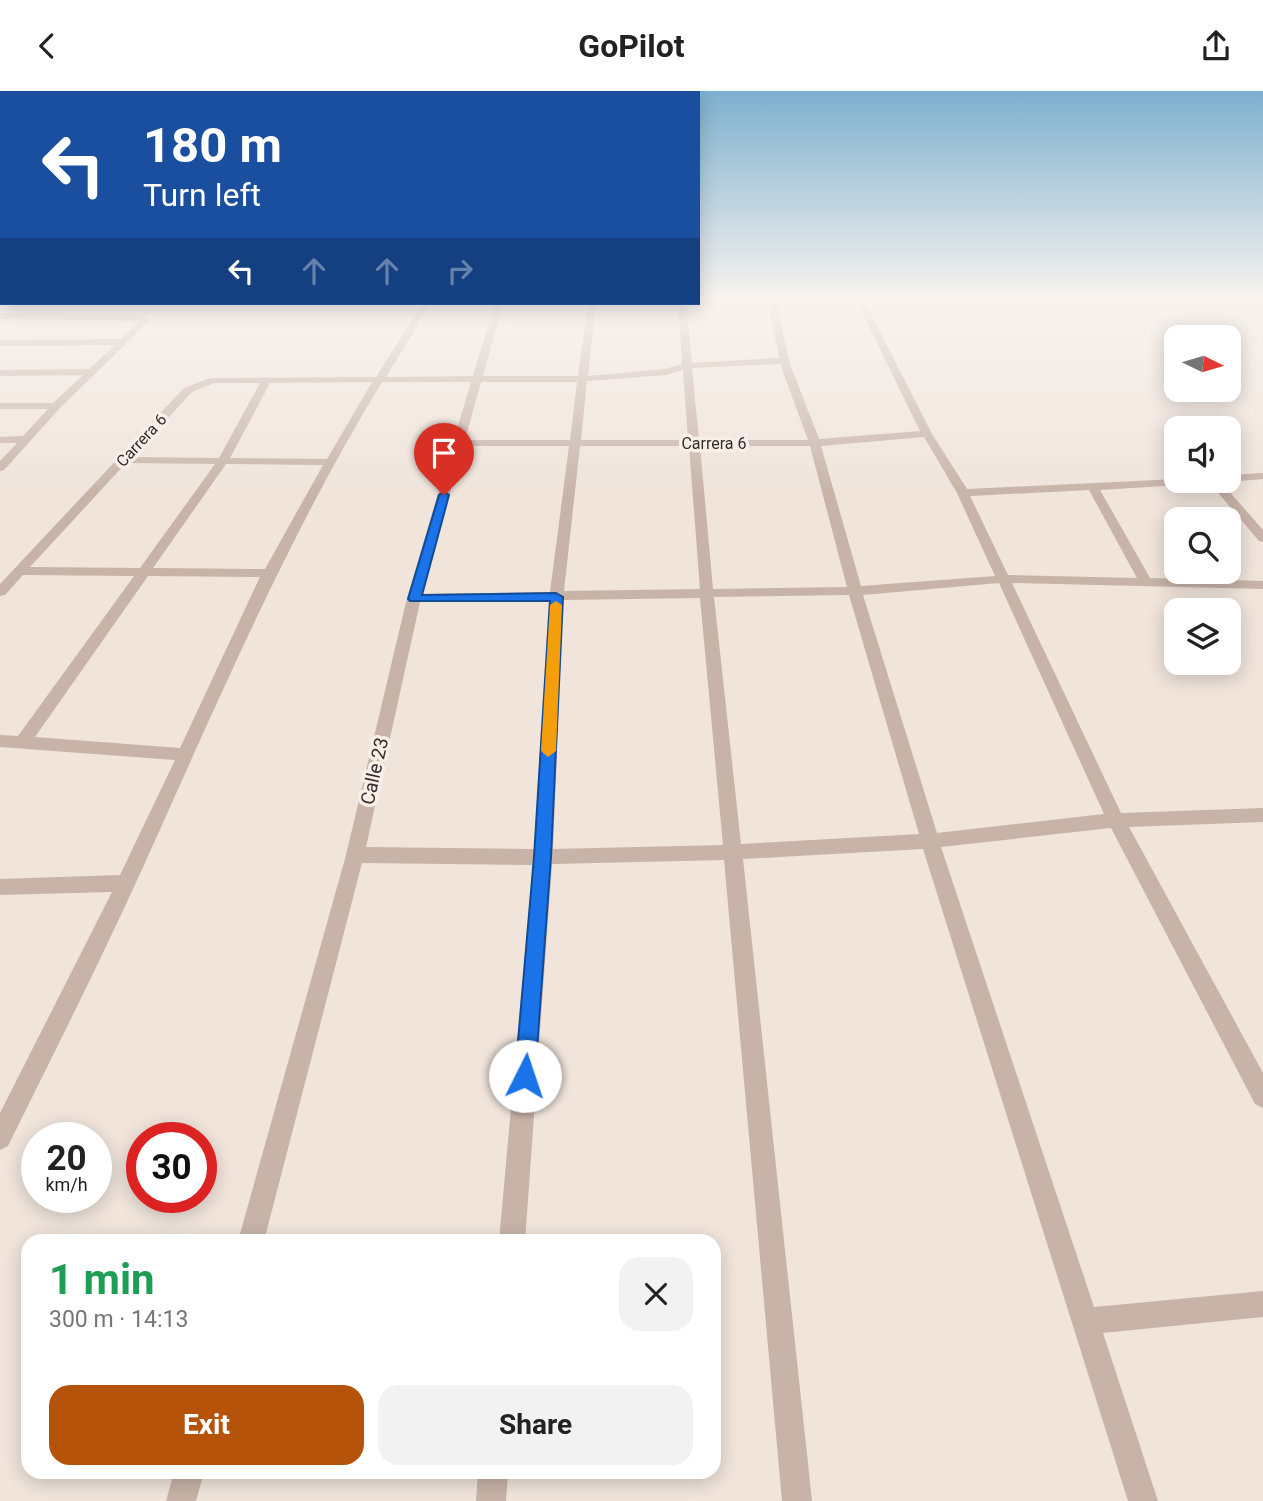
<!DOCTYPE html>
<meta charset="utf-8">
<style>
:root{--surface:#fff;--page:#f2f2f2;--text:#222;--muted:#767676;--accent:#b45309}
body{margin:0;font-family:Roboto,sans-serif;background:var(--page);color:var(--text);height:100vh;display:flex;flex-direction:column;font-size:26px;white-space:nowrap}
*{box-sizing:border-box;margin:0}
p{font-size:23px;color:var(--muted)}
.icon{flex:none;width:38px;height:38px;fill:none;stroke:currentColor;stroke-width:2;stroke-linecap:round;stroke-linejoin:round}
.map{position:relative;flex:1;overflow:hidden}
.side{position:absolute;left:21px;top:1143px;width:700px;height:245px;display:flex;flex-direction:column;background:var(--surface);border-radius:21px;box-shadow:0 4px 18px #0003}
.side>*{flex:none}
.top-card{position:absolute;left:0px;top:0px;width:700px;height:214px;box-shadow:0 4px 18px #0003;background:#1a4fa0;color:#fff;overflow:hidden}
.needle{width:46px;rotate:95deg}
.fabs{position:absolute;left:1164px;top:234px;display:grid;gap:14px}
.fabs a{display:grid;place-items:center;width:77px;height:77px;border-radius:14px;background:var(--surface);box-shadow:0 4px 18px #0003;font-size:35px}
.speed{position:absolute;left:21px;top:1031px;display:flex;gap:14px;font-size:35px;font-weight:700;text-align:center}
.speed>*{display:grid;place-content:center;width:91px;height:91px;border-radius:50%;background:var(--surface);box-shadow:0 4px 18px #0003;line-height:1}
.speed small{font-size:18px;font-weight:400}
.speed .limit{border:10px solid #d22;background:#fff;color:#111}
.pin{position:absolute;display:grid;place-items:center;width:60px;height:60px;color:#fff;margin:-72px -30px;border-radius:50% 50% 50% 0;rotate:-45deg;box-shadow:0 0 7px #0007}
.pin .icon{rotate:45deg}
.me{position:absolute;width:77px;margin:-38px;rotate:4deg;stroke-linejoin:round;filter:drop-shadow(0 0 5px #0008)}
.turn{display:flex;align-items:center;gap:24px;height:147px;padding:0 28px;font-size:32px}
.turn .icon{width:91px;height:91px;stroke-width:2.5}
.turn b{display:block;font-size:49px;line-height:60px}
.lanes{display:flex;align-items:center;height:66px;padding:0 28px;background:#0003;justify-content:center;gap:35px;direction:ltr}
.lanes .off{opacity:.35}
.round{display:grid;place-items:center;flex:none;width:74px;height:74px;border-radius:21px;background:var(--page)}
.summary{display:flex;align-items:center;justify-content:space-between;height:119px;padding:0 28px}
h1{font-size:42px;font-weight:700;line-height:52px;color:#1e9e55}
.action{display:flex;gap:14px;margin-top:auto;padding:14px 28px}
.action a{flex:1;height:80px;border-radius:21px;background:var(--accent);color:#fff;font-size:28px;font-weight:700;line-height:80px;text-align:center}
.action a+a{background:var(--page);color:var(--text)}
header{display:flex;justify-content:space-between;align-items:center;height:91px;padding:0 28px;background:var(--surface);font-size:32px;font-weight:700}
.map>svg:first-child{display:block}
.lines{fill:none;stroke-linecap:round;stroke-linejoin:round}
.street{fill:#c7b3a8;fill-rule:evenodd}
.route{fill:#1a73e8;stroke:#114b97;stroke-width:2}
.slow{fill:#f59e0b}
.labels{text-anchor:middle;stroke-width:7;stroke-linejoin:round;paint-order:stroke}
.far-street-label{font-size:16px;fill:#352b28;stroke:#f8efe8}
.street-label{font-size:19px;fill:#352b28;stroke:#f8efe8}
</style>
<header><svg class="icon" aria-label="back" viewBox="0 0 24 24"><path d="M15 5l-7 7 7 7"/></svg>GoPilot<svg class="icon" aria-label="share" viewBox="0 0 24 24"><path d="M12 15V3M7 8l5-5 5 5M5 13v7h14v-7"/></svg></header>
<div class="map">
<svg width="1263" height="1410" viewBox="0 0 1263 1410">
<rect width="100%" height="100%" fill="#f0e4db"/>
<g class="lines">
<!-- street -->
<path class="street" d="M768,209H776L789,270L819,348L920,340L856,209H864L932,343L967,398L1176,388V390H1204L1198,393L1100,399L1150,487L1263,490V498L1012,492L1121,722L1263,717V731L1129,736L1263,982V1017L1255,1013L1111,737L941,756L1094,1216L1263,1200V1226L1103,1242L1158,1410H1128L923,758L743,768L812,1410H782L724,769L552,773L525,1150H499L533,774L362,772L264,1150H238L346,764L407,507L471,291H382C288,445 218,610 144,774C101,869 54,962 8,1055L0,1059V1022L112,801L0,804V788L120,784L175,669L0,656V644L18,645L134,485L23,484L5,504L0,505V493L184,297L210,287L376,286L423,212H431L386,286L473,285L495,212H503L483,285H578L588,212H596L588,285L665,278L682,273L678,212H686L692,272L779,267ZM780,273L808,349H699L692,277ZM683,279L688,349H581L587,290L666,284ZM372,291L327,368L230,367L270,292ZM481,291H577L570,349H465ZM214,292H260L219,367L132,366L192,301ZM924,346L957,402L995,485L861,495L821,355ZM463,355H569L550,501L422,503ZM580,355H689L700,498L564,500ZM700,355H810L847,496L713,498ZM126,372L215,373L140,477L30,476ZM226,373L323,374L265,478L153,477ZM1089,399L1137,487L1008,484L970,405ZM148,485L260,486L180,657L35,646ZM999,492L1104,723L937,742L863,504ZM849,504L919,743L741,753L714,506ZM700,507L723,754L553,758L563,509ZM549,509L534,758L366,756L420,511Z
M0,222L137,223L150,229L60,317L4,379L0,380V370L17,352H0V346L23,345L48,318H0V312H53L83,284L0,285V279L89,278L115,254L0,255V249L121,248L140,230L0,228Z
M1263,382V388L1228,391L1224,390H1228V384Z
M1208,390H1220L1263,439V451L1259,450Z
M174,1381H204L196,1410H166Z
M478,1381H508L506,1410H476Z"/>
</g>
<!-- sky -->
<linearGradient id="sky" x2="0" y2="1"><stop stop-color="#7db0cf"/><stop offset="0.51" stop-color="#f8f3ef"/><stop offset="1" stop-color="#f8f3ef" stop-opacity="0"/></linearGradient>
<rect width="1263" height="406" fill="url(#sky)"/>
<!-- route -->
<path class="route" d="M444,401L449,404L422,504L556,502L563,506L551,766L535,985L532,993L525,996L518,993L515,985L534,766L550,510H410L408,508L439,404Z"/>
<!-- slow -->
<path class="slow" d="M556,510L562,514L556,660L548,666L541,660L550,514Z"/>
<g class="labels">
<!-- far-street labels -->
<g class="far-street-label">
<text transform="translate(141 349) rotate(-47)" y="6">Carrera 6</text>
<text x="714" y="358">Carrera 6</text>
</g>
<!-- street labels -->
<g class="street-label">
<text transform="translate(374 680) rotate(-77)" y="7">Calle 23</text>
</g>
</g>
</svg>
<div class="fabs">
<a><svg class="needle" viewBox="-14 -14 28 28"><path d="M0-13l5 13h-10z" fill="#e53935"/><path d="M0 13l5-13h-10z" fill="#767676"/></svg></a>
<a><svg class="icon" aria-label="sound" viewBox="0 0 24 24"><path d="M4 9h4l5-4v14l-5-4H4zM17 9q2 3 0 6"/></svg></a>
<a><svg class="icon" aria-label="search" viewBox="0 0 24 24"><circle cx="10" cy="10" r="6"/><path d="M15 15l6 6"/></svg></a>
<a><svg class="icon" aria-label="layers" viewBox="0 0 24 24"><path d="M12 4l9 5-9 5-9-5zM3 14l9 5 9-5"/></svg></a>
</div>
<div class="speed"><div>20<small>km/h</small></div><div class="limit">30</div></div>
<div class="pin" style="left:444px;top:404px;background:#d93025"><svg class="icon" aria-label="arrive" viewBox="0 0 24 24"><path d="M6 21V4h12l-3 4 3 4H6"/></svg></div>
<svg class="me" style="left:525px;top:985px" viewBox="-20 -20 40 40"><circle r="19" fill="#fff"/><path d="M0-13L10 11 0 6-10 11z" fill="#1a73e8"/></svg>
<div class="top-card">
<div class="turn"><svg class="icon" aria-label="left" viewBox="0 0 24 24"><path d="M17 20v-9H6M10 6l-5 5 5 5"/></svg><div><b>180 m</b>Turn left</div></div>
<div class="lanes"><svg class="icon" aria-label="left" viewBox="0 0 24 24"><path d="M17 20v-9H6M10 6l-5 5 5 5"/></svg><svg class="icon off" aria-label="ahead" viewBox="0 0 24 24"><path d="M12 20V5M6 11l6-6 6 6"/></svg><svg class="icon off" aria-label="ahead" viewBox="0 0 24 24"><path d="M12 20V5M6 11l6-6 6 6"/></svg><svg class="icon off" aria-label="right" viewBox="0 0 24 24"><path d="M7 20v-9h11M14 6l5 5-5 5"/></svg></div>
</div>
<section class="side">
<div class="summary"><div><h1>1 min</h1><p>300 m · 14:13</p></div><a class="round"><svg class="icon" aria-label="close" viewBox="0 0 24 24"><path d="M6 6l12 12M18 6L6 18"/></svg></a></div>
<div class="action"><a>Exit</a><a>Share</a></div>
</section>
</div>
